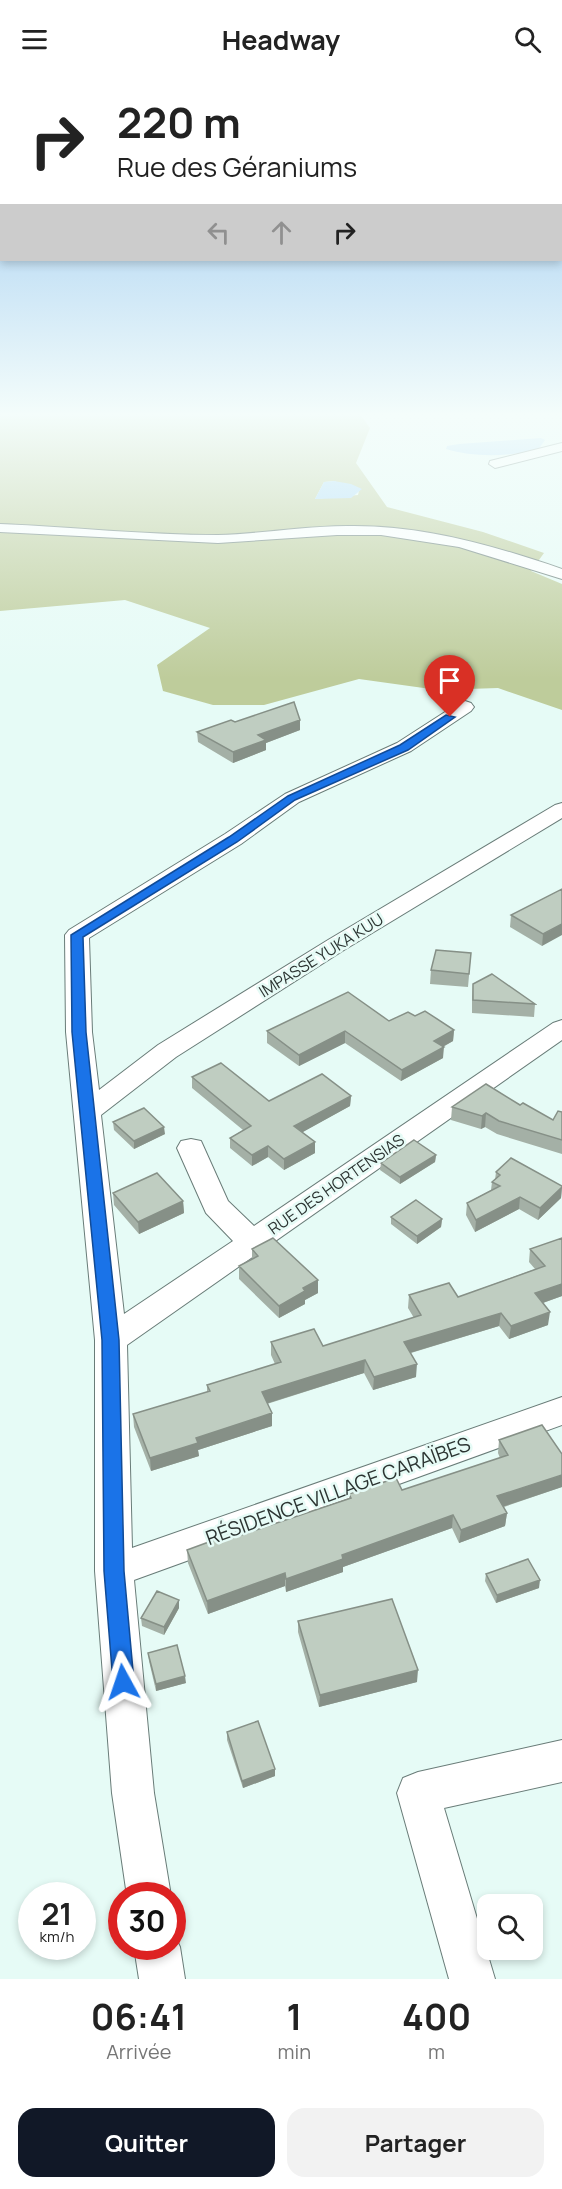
<!DOCTYPE html>
<html lang="fr">
<meta charset="utf-8">
<style>
:root{--surface:#fff;--page:#f2f2f2;--text:#222;--muted:#767676;--accent:#111827}
body{margin:0;font-family:Manrope,sans-serif;background:var(--page);color:var(--text);height:100vh;display:flex;flex-direction:column;font-size:22px;white-space:nowrap}
*{box-sizing:border-box;margin:0}
p{font-size:20px;color:var(--muted)}
.icon{flex:none;width:33px;height:33px;fill:none;stroke:currentColor;stroke-width:2;stroke-linecap:round;stroke-linejoin:round}
.map{position:relative;height:1901px;overflow:hidden}
.panel{display:flex;flex-direction:column;background:var(--surface);flex:1}
.panel>*{flex:none}
.guide{position:absolute;left:0px;top:0px;width:562px;height:183px;box-shadow:0 3px 9px #0003;background:#fff;color:var(--text);overflow:hidden}
.tools{position:absolute;left:477px;top:1816px;display:grid;gap:12px}
.tools a{display:grid;place-items:center;width:66px;height:66px;border-radius:12px;background:var(--surface);box-shadow:0 3px 9px #0003;font-size:30px}
.speed{position:absolute;left:18px;top:1804px;display:flex;gap:12px;font-size:30px;font-weight:700;text-align:center}
.speed>*{display:grid;place-content:center;width:78px;height:78px;border-radius:50%;background:var(--surface);box-shadow:0 3px 9px #0003;line-height:1}
.speed small{font-size:15px;font-weight:400}
.speed .limit{border:9px solid #d22;background:#fff;color:#111}
.pin{position:absolute;display:grid;place-items:center;width:51px;height:51px;color:#fff;margin:-62px -26px;border-radius:50% 50% 50% 0;rotate:-45deg;box-shadow:0 0 6px #0007}
.pin .icon{rotate:45deg}
.me{position:absolute;width:66px;margin:-33px;rotate:355deg;stroke-linejoin:round;filter:drop-shadow(0 0 4px #0008)}
.turn{display:flex;align-items:center;gap:21px;height:126px;padding:0 18px;font-size:27px}
.turn .icon{width:78px;height:78px;stroke-width:2.5}
.turn b{display:block;font-size:42px;line-height:51px}
.lanes{display:flex;align-items:center;height:57px;padding:0 18px;background:#0003;justify-content:center;gap:30px;direction:ltr}
.lanes .off{opacity:.35}
.eta{display:flex;justify-content:space-evenly;align-items:center;height:102px;text-align:center}
.eta b{font-size:36px;font-weight:700;line-height:42px}
.button{display:flex;gap:12px;margin-top:auto;padding:12px 18px}
.button a{flex:1;height:69px;border-radius:18px;background:var(--accent);color:#fff;font-size:24px;font-weight:700;line-height:69px;text-align:center}
.button a+a{background:var(--page);color:var(--text)}
header{display:flex;justify-content:space-between;align-items:center;height:78px;padding:0 18px;background:var(--surface);font-size:27px;font-weight:700}
.map>svg:first-child{display:block}
.green{fill:#becc9b;fill-rule:evenodd}
.water{fill:#aad8fa}
.lines{fill:none;stroke-linecap:round;stroke-linejoin:round}
.minor-casing{stroke:#697c78;stroke-width:2}
.minor{fill:#fff;fill-rule:evenodd}
.wall{fill:#a4b0a6}
.shaded-wall{fill:#869087}
.building{fill:#bfcdc1;stroke:#869087;stroke-width:1.5}
.route{fill:#1a73e8;stroke:#114b97;stroke-width:1.5}
.labels{text-anchor:middle;stroke-width:5;stroke-linejoin:round;paint-order:stroke}
.street-label{font-size:16px;fill:#2c3432;stroke:#e6fbf6}
.near-street-label{font-size:20px;fill:#2c3432;stroke:#e6fbf6}
</style>
<header><svg class="icon" aria-label="menu" viewBox="0 0 24 24"><path d="M4 6h16M4 12h16M4 18h16"/></svg>Headway<svg class="icon" aria-label="search" viewBox="0 0 24 24"><circle cx="10" cy="10" r="6"/><path d="M15 15l6 6"/></svg></header>
<div class="map">
<svg width="562" height="1901" viewBox="0 0 562 1901">
<rect width="100%" height="100%" fill="#e6fbf6"/>
<!-- green -->
<path class="green" d="M0,335H359L370,350L356,385L387,429L483,454L544,475L531,493L562,506V632L498,610L438,612L359,601L264,627H213L163,613L157,587L210,550L125,522L0,533ZM334,403L359,413L358,417L315,421L324,404Z"/>
<!-- water -->
<path class="water" d="M541,360L545,362L538,372C509,378 475,380 446,371L447,368L459,366Z
M334,403L351,406L362,411L351,420L315,421L324,404Z"/>
<g class="lines">
<defs>
<path id="minor" d="M562,365V373L495,390L489,386L490,383Z
M0,446C73,449 145,457 218,457C263,456 308,447 354,448C426,448 495,468 562,491V501L459,469L381,457H337L218,465L0,454Z
M465,623L471,625L474,629L471,633L411,673L299,724L241,766L89,860L92,954L99,1012L158,967L328,862L555,727L562,725V740L344,872L176,979L101,1037L124,1236L233,1163L206,1135L177,1070L181,1063L191,1061L201,1063L228,1123L254,1148L553,945L562,942V962L127,1267L132,1470L562,1319V1347L134,1502L154,1715L171,1818H127L112,1715L95,1493V1262L66,954L65,857L69,852L225,756L285,716L397,665L459,625Z
M562,1662V1704L444,1730L495,1901H449L397,1715L403,1700L418,1694Z
M172,1852L180,1869L185,1901H139L134,1869H172Z"/>
</defs>
<!-- minor casing -->
<use href="#minor" class="minor-casing"/>
<!-- minor -->
<use href="#minor" class="minor"/>
</g>
<!-- wall -->
<path class="wall" d="M300,642V652L266,665V672L233,685L198,664L197,654L235,644Z
M562,811L542,868L510,849L511,837Z
M471,875L468,909L430,906L431,892Z
M473,906L535,926L534,939L472,935V919Z
M415,938L454,952L453,963L443,969V980L401,1003L345,965L299,988L267,965V953L389,943Z
M192,999L269,1023L351,1018L350,1028L302,1054L315,1064V1075L284,1092L268,1079L252,1088L230,1070V1060L243,1052L192,1010Z
M520,1027L553,1042L562,1034V1076L497,1056L485,1049L481,1051L451,1042L452,1029Z
M113,1044L165,1056L134,1071L114,1052Z
M436,1077L435,1084L400,1106L380,1092L381,1085Z
M496,1094L562,1108L561,1120L538,1142L519,1131L475,1154L466,1137L467,1125L491,1112L492,1104L495,1102Z
M113,1115L183,1123L184,1135L139,1156L114,1127Z
M391,1139L442,1141L441,1149L417,1166L391,1146Z
M562,1160V1218L543,1225L548,1247L509,1261L499,1248L411,1275L416,1299L373,1312L364,1295L267,1326L272,1335V1348L198,1372L199,1378L151,1393L134,1349L133,1336L207,1314V1307L275,1286L271,1277V1264L323,1268L414,1240L408,1230L409,1217L458,1219L535,1191L529,1184L530,1171Z
M252,1171L318,1202V1215L305,1222V1226L279,1240L239,1201V1188L252,1181Z
M499,1362L562,1409L504,1429L507,1435L505,1448L459,1465L452,1450L343,1489V1494L286,1514L285,1508L208,1536L188,1485L187,1472L238,1458L349,1420V1416L402,1412L500,1380L498,1375Z
M486,1496L539,1510L496,1525L485,1503Z
M179,1522V1530L164,1557L142,1548L141,1540Z
M298,1543L417,1604L319,1629L298,1554Z
M148,1575L186,1605L156,1613L149,1583Z
M227,1654L275,1698L243,1710L227,1662Z"/>
<!-- shaded-wall -->
<path class="shaded-wall" d="M300,642V652L266,665V672L233,685V674L258,657Z
M562,846V857L542,868L543,856Z
M454,952L453,963L433,974L434,963Z
M345,953V965L299,988V977Z
M444,969L443,980L401,1003L402,992Z
M351,1018L350,1028L294,1059V1048Z
M486,1035L485,1049L481,1051L482,1038Z
M164,1049L165,1056L134,1071V1063Z
M315,1064V1075L284,1092V1081Z
M268,1068V1079L252,1088V1077Z
M436,1077L435,1084L400,1106V1099Z
M562,1109L561,1120L538,1142L540,1130Z
M520,1119L519,1131L475,1154L476,1142Z
M183,1123L184,1135L139,1156L138,1144Z
M442,1141L441,1149L417,1166V1158Z
M318,1202V1215L305,1222V1226L279,1240V1228L303,1210Z
M562,1206V1218L534,1228L535,1215Z
M550,1234L548,1247L509,1261L511,1248Z
M501,1235L499,1248L403,1277L404,1264Z
M365,1282L364,1295L262,1327V1314Z
M417,1286L416,1299L373,1312L374,1299Z
M272,1335V1348L198,1372L199,1378L151,1393L150,1380L196,1360Z
M562,1397V1409L496,1431L497,1418Z
M507,1435L505,1448L459,1465L461,1452Z
M453,1437L452,1450L343,1489V1494L286,1514V1501L342,1477Z
M285,1495V1508L208,1536L207,1523Z
M540,1502L539,1510L496,1525L497,1517Z
M179,1522V1530L164,1557V1549Z
M418,1592L417,1604L319,1629L320,1617Z
M185,1598L186,1605L156,1613V1606Z
M275,1691V1698L243,1710L242,1703Z"/>
<!-- building -->
<path class="building" d="M294,624L300,642L258,657L266,662L233,674L197,654L231,642L235,644Z
M562,811V846L543,856L511,837Z
M436,872L471,875L469,896L431,892Z
M492,896L535,926L473,922V906Z
M348,914L389,943L408,934L415,938L425,933L454,952L434,963L444,969L402,992L345,953L299,977L267,953Z
M221,985L269,1023L322,996L351,1018L294,1048L315,1064L284,1081L268,1068L252,1077L230,1060L251,1048L192,999Z
M486,1006L520,1027L523,1025L553,1042L558,1033L562,1034V1062L499,1043L486,1035L482,1038L452,1029Z
M144,1030L164,1049L134,1063L113,1044Z
M414,1062L436,1077L400,1099L381,1085Z
M511,1080L562,1108V1109L540,1130L520,1119L476,1142L467,1125L500,1108L492,1104L500,1097L496,1094Z
M157,1095L183,1123L138,1144L113,1115Z
M416,1122L442,1141L417,1158L391,1139Z
M273,1160L318,1202L303,1210L305,1213L279,1228L239,1188L258,1178L252,1171Z
M562,1160V1206L535,1215L550,1234L511,1248L501,1235L404,1264L417,1286L374,1299L365,1282L262,1314L272,1335L196,1360L198,1365L150,1380L133,1336L210,1313L207,1307L281,1284L271,1264L314,1251L323,1268L421,1237L409,1217L449,1205L458,1219L545,1188L530,1171Z
M542,1347L562,1376V1397L497,1418L507,1435L461,1452L453,1437L342,1477L343,1481L286,1501L285,1495L207,1523L187,1472L236,1454L238,1458L351,1420L349,1416L396,1400L402,1412L508,1377L499,1362Z
M528,1481L540,1502L497,1517L486,1496Z
M157,1513L179,1522L164,1549L141,1540Z
M392,1521L418,1592L320,1617L298,1543Z
M177,1567L185,1598L156,1606L148,1575Z
M258,1643L275,1691L242,1703L227,1654Z"/>
<!-- sky -->
<linearGradient id="sky" x2="0" y2="1"><stop stop-color="#8fc2ef"/><stop offset="0.56" stop-color="#f4fdfb"/><stop offset="1" stop-color="#f4fdfb" stop-opacity="0"/></linearGradient>
<rect width="562" height="601" fill="url(#sky)"/>
<!-- route -->
<path class="route" d="M446,637L455,639L408,672L295,722L237,764L83,859L86,954L119,1262L124,1493L134,1604L131,1611L123,1614L116,1611L113,1604L104,1493L102,1262L72,954L71,857L229,759L288,718L400,667Z"/>
<g class="labels">
<!-- street labels -->
<g class="street-label">
<text transform="translate(321 877) rotate(-32)" y="6">IMPASSE YUKA KUU</text>
<text transform="translate(336 1106) rotate(-35)" y="6">RUE DES HORTENSIAS</text>
</g>
<!-- near-street labels -->
<g class="near-street-label">
<text transform="translate(338 1413) rotate(-20)" y="7">RÉSIDENCE VILLAGE CARAÏBES</text>
</g>
</g>
</svg>
<div class="tools">
<a><svg class="icon" aria-label="search" viewBox="0 0 24 24"><circle cx="10" cy="10" r="6"/><path d="M15 15l6 6"/></svg></a>
</div>
<div class="speed"><div>21<small>km/h</small></div><div class="limit">30</div></div>
<div class="pin" style="left:450px;top:639px;background:#d93025"><svg class="icon" aria-label="arrive" viewBox="0 0 24 24"><path d="M6 21V4h12l-3 4 3 4H6"/></svg></div>
<svg class="me" style="left:123px;top:1604px" viewBox="-20 -20 40 40"><path d="M0-17L14 15 0 8-14 15z" fill="#1a73e8" stroke="#fff" stroke-width="4"/></svg>
<div class="guide">
<div class="turn"><svg class="icon" aria-label="right" viewBox="0 0 24 24"><path d="M7 20v-9h11M14 6l5 5-5 5"/></svg><div><b>220 m</b>Rue des Géraniums</div></div>
<div class="lanes"><svg class="icon off" aria-label="left" viewBox="0 0 24 24"><path d="M17 20v-9H6M10 6l-5 5 5 5"/></svg><svg class="icon off" aria-label="ahead" viewBox="0 0 24 24"><path d="M12 20V5M6 11l6-6 6 6"/></svg><svg class="icon" aria-label="right" viewBox="0 0 24 24"><path d="M7 20v-9h11M14 6l5 5-5 5"/></svg></div>
</div>
</div>
<section class="panel">
<div class="eta">
<div><b>06:41</b><p>Arrivée</p></div>
<div><b>1</b><p>min</p></div>
<div><b>400</b><p>m</p></div>
</div>
<div class="button"><a>Quitter</a><a>Partager</a></div>
</section>
